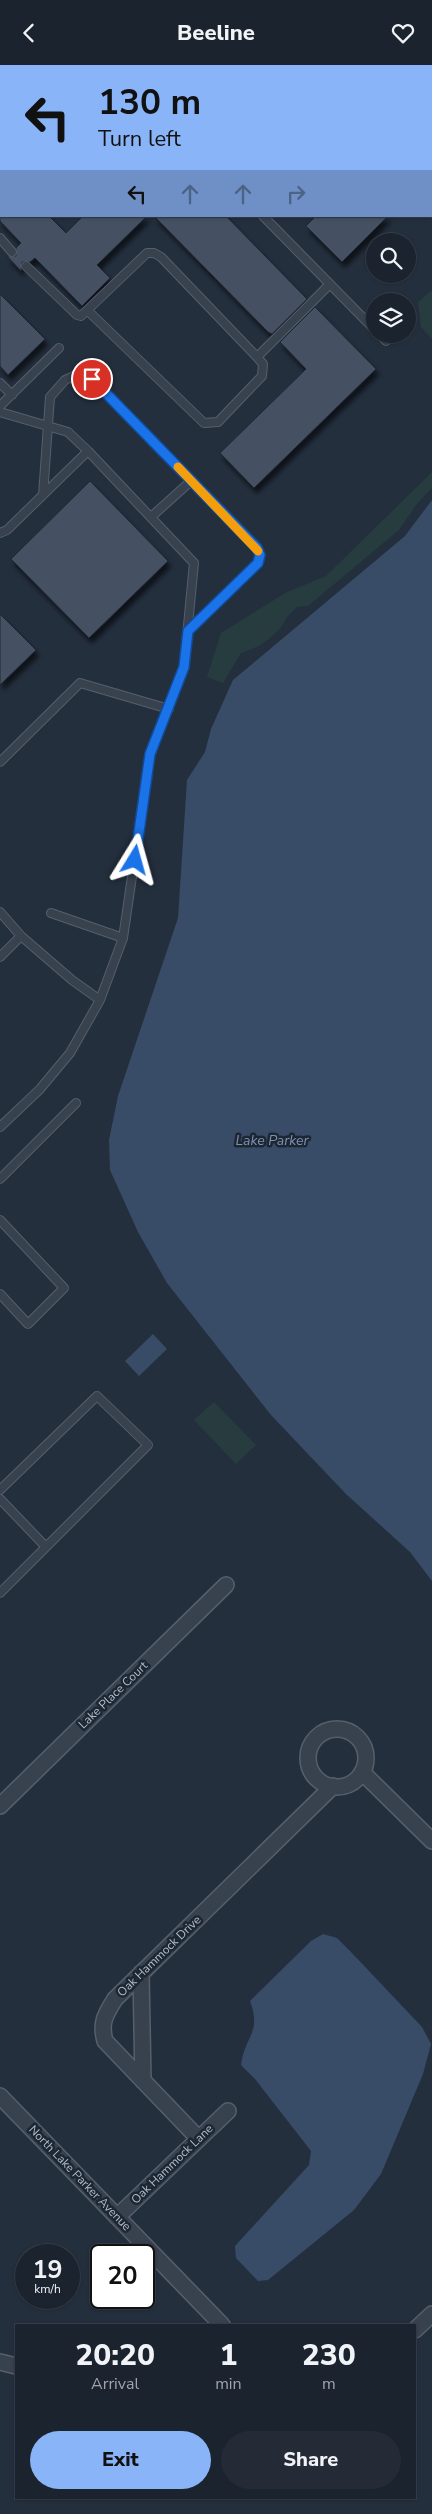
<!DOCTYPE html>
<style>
:root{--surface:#1b232e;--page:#242b36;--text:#f1f3f6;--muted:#a0a4aa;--line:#39404a;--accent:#8ab4f8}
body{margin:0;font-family:"Nunito Sans",sans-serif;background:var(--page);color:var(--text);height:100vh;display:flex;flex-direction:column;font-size:19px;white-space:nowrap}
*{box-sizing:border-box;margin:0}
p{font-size:16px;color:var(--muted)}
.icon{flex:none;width:28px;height:28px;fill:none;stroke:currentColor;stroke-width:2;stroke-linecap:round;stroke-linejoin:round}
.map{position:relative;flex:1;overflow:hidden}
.side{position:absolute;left:15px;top:2259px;width:401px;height:175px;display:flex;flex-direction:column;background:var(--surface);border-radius:0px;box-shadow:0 1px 4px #0004,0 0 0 1px var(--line)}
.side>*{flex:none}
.guide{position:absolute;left:0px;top:0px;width:432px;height:152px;box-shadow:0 1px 4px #0004,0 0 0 1px var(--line);background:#8ab4f8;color:#111;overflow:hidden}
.buttons{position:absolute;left:366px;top:168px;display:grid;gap:10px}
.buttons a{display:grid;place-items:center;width:50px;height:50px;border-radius:50%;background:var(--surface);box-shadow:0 1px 4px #0004,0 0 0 1px var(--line);font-size:25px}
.speed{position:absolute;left:15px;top:2179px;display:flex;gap:10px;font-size:25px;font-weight:700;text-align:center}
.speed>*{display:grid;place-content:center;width:65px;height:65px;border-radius:50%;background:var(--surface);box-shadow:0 1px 4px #0004,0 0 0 1px var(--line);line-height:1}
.speed small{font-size:12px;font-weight:400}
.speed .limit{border:2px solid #111;border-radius:8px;background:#fff;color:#111}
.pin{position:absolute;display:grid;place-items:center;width:42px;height:42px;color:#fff;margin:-21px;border:2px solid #fff;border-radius:50%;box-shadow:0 1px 5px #0007}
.me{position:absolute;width:55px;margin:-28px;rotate:8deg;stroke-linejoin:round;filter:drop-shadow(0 0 4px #0008)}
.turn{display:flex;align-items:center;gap:18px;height:105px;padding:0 15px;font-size:22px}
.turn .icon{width:65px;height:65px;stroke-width:2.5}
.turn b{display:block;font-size:35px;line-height:42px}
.lanes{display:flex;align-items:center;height:48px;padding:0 15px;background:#0003;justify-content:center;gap:25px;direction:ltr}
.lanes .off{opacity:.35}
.eta{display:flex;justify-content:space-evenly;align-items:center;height:85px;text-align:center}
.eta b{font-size:30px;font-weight:800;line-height:35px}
.action{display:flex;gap:10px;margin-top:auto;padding:10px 15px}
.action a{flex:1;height:58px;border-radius:30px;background:var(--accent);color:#111;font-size:20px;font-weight:800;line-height:58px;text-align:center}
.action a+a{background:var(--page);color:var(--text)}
header{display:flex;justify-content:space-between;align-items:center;height:65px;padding:0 15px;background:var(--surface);font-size:22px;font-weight:800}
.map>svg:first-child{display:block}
.green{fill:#263c3f}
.water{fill:#394c67}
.building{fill:#455162;stroke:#1f2835;filter:url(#shadow)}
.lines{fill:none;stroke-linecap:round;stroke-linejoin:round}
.service-casing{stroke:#565f6c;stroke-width:10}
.minor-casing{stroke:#565f6c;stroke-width:18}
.primary-casing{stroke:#414a57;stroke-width:26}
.service{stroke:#38414e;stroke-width:8}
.minor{stroke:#38414e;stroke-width:15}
.primary{stroke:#56606e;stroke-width:24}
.route-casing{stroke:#114b97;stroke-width:12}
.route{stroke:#1a73e8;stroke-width:9}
.slow{stroke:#f59e0b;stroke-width:9}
.labels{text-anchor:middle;stroke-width:5;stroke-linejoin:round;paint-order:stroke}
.street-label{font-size:12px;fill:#b4bcc9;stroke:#1d2633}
.water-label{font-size:14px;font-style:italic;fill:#7c92b1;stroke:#1d2633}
</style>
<header><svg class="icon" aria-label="back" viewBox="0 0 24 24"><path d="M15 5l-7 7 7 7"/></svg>Beeline<svg class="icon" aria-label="heart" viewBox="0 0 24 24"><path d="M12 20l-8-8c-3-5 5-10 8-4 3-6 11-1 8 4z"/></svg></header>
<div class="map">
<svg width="432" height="2449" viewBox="0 0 432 2449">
<defs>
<filter id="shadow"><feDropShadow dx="3" dy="5.5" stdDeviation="2.5" flood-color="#0009"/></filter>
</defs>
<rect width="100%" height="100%" fill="#242f3e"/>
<!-- green -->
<path class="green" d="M432,225V274L421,262L418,237Z
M432,407V423L416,440L399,465L308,541L297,542L287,552L280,564L270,573L259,581L241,588L223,618L207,612L221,568L285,528L326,511Z
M214,1337L256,1380L236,1399L194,1355Z"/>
<!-- water -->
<path class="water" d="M432,435V1516L410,1487L346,1429L271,1350L167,1218L138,1167L110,1105L109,1075L118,1031L178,853L187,715L205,687L211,664L233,615L405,471Z
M153,1269L167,1284L139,1311L125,1296Z
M323,1869L337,1873L350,1886L422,1962L431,1979L423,2009L381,2109L354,2145L268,2215L258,2216L236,2193L235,2181L309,2100L311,2086L255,2014L241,2000C245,1970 262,1968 250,1936L311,1876Z"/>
<!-- building -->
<path class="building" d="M0,151H49L66,168L83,151H147L97,200L110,213L82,241L35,193L30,197H22L21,206L7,191H16V183L21,178L0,156Z
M154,151H226L307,234L272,269L268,267Z
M316,151H388L342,197L306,161Z
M0,229L45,274L8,310L0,301Z
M315,242L376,304L254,423L220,388L306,304L280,277Z
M90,416L168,496L89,573L11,494Z
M0,549L36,585L0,620Z"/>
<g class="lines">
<defs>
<path id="service" d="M115,0L116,1
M82,1L83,0
M431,1L432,0
M0,82L1,81
M263,151L375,265
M0,173L12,187
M26,201L77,250L81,251L147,188H154L161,192L257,292L263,299L262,311L218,357L204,358L88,246
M379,269L386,276
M257,292L330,219
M0,318L12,330
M0,341L59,283
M0,347L68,367L88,386L194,498L184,602L150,689L123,873L100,935L70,988L40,1024L0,1062
M43,430L50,332L65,315L80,308L92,314L257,483L260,490L258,498L188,566
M151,452L191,416
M0,468L7,465L88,386
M0,697L80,618L169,644
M0,847L21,871
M51,848L123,873
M0,892L21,871L72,915L100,935
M0,1114L76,1038
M0,1155L64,1223L28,1259L0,1229
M0,1425L97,1331L148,1380L0,1528
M0,1434L46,1482"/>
<path id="minor" d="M172,0L174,1
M369,1L370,0
M308 1693a29 29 0 1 1 58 0a29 29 0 1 1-58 0Z
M362,1707L432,1776
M0,1741L226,1520
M141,1908L143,2016
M0,2031L222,2260
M199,2074L105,1976C100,1958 105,1950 115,1934L333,1721
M117,2152L228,2046
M415,2265L432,2249
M0,2297L16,2301"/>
<path id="primary" d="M0,8L1,6"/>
</defs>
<!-- service casing -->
<use href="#service" class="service-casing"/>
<!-- minor casing -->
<use href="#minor" class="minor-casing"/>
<!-- primary casing -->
<use href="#primary" class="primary-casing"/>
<!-- service -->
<use href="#service" class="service"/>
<!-- minor -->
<use href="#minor" class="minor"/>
<!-- primary -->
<use href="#primary" class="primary"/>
</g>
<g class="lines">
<defs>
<path id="route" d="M92,314L257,483L260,490L258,498L188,566L184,602L150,689L135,795"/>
</defs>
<!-- route casing -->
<use href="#route" class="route-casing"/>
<!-- route -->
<use href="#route" class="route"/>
<!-- slow -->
<path class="slow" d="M178,402L258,486"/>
</g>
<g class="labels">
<!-- street labels -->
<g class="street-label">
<text transform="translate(113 1630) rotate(-44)" y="4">Lake Place Court</text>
<text transform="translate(159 1891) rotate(-44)" y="4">Oak Hammock Drive</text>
<text transform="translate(172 2099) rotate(-44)" y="4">Oak Hammock Lane</text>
<text transform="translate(80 2113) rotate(46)" y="4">North Lake Parker Avenue</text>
</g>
<!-- water labels -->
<g class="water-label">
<text x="272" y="1080">Lake Parker</text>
</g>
</g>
</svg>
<div class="buttons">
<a><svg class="icon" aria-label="search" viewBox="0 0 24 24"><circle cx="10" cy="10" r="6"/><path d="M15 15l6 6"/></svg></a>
<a><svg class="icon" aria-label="layers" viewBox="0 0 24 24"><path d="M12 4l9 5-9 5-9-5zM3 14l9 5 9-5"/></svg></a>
</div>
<div class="speed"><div>19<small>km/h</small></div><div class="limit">20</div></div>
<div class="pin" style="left:92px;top:314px;background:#d93025"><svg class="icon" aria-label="arrive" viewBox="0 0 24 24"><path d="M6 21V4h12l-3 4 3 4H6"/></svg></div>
<svg class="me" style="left:135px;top:795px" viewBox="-20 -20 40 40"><path d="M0-17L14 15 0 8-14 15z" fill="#1a73e8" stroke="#fff" stroke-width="4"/></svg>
<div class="guide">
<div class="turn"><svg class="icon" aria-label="left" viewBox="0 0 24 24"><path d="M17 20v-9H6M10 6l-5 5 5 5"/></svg><div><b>130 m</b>Turn left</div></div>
<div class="lanes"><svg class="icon" aria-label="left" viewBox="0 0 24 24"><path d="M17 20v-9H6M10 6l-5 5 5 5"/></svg><svg class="icon off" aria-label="ahead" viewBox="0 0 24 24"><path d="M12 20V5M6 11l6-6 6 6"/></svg><svg class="icon off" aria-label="ahead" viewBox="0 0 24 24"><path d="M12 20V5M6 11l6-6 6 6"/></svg><svg class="icon off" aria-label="right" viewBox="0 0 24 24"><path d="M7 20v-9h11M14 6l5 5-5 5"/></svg></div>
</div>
<section class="side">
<div class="eta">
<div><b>20:20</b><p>Arrival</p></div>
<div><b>1</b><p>min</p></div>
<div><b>230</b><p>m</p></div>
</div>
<div class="action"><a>Exit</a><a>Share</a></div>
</section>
</div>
